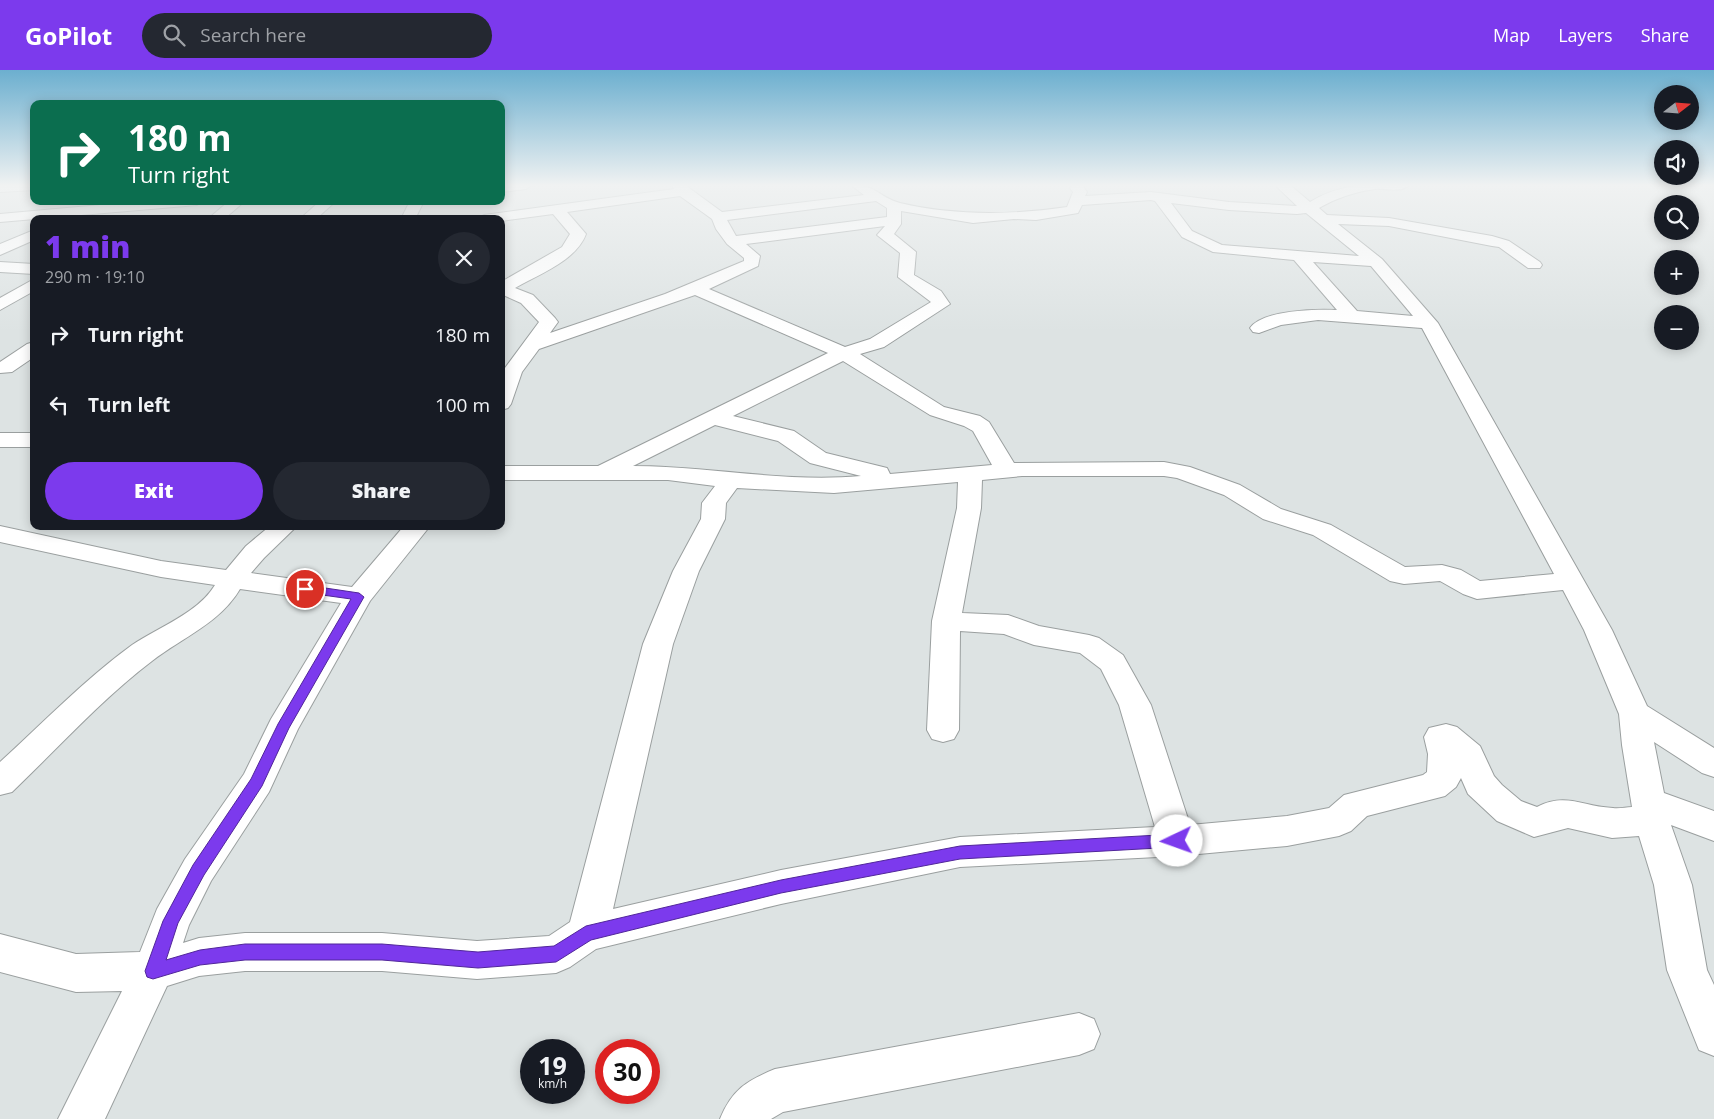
<!DOCTYPE html>
<meta charset="utf-8">
<style>
:root{--surface:#171b24;--page:#242831;--text:#f1f3f6;--muted:#9ea1a6;--accent:#7c3aed}
body{margin:0;font-family:"Open Sans",sans-serif;background:var(--page);color:var(--text);height:100vh;display:flex;flex-direction:column;font-size:19px;white-space:nowrap}
*{box-sizing:border-box;margin:0}
p{font-size:16px;color:var(--muted)}
.icon{flex:none;width:28px;height:28px;fill:none;stroke:currentColor;stroke-width:2;stroke-linecap:round;stroke-linejoin:round}
.map{position:relative;flex:1;overflow:hidden}
.details{position:absolute;left:30px;top:145px;width:475px;height:315px;display:flex;flex-direction:column;background:var(--surface);border-radius:10px;box-shadow:0 2px 12px #0003}
.details>*{flex:none}
.top-card{position:absolute;left:30px;top:30px;width:475px;height:105px;border-radius:10px;box-shadow:0 2px 12px #0003;background:#0b6e4f;color:#fff;overflow:hidden}
.needle{width:32px;rotate:73deg}
.controls{position:absolute;left:1654px;top:15px;display:grid;gap:10px}
.controls a{display:grid;place-items:center;width:45px;height:45px;border-radius:50%;background:var(--surface);box-shadow:0 2px 12px #0003;font-size:25px}
.speed{position:absolute;left:520px;top:969px;display:flex;gap:10px;font-size:25px;font-weight:700;text-align:center}
.speed>*{display:grid;place-content:center;width:65px;height:65px;border-radius:50%;background:var(--surface);box-shadow:0 2px 12px #0003;line-height:1}
.speed small{font-size:12px;font-weight:400}
.speed .limit{border:8px solid #d22;background:#fff;color:#111}
.pin{position:absolute;display:grid;place-items:center;width:42px;height:42px;color:#fff;margin:-21px;border:2px solid #fff;border-radius:50%;box-shadow:0 1px 5px #0007}
.me{position:absolute;width:55px;margin:-28px;rotate:267deg;stroke-linejoin:round;filter:drop-shadow(0 0 4px #0008)}
.turn{display:flex;align-items:center;gap:18px;height:105px;padding:0 15px;font-size:22px}
.turn .icon{width:65px;height:65px;stroke-width:2.5}
.turn b{display:block;font-size:35px;line-height:42px}
.round{display:grid;place-items:center;flex:none;width:52px;height:52px;border-radius:26px;background:var(--page)}
.overview{display:flex;align-items:center;justify-content:space-between;height:85px;padding:0 15px}
h1{font-size:30px;font-weight:800;line-height:38px;color:var(--accent)}
.button{display:flex;gap:10px;margin-top:auto;padding:10px 15px}
.button a{flex:1;height:58px;border-radius:30px;background:var(--accent);color:#fff;font-size:20px;font-weight:800;line-height:58px;text-align:center}
.button a+a{background:var(--page);color:var(--text)}
ul{padding:0;list-style:none}
li{display:flex;align-items:center;gap:15px;height:70px;padding:0 15px}
li div{flex:1}
li b{display:block;font-size:19px}
li em{font-style:normal}
header{display:flex;align-items:center;gap:30px;box-sizing:border-box;height:70px;padding:0 25px;background:var(--accent);color:#fff}
header strong{font-size:24px}
nav{display:flex;gap:28px;margin-inline-start:auto;font-size:18px}
.search{width:350px;height:45px;background:var(--page);display:flex;align-items:center;gap:12px;box-sizing:border-box;padding:0 18px;border-radius:28px;color:var(--muted);font-size:19px}
.map>svg:first-child{display:block}
.lines{fill:none;stroke-linecap:round;stroke-linejoin:round}
.minor-casing{stroke:#9a9f9f;stroke-width:2}
.minor{fill:#fff;fill-rule:evenodd}
.route{fill:#7c3aed;stroke:#51269a}
</style>
<header>
<strong>GoPilot</strong>
<div class="search"><svg class="icon" aria-label="search" viewBox="0 0 24 24"><circle cx="10" cy="10" r="6"/><path d="M15 15l6 6"/></svg>Search here</div>
<nav><a>Map</a><a>Layers</a><a>Share</a></nav>
</header>
<div class="map">
<svg width="1714" height="1049" viewBox="0 0 1714 1049">
<rect width="100%" height="100%" fill="#dde3e3"/>
<g class="lines">
<defs>
<path id="minor" d="M0,115H34V120L0,122Z
M501,115H532L526,119L501,122Z
M672,115H685L722,142L864,125L851,115C878,115 878,127 900,133C954,146 1013,145 1067,137L1073,122L1070,118L1072,115H1082L1087,122L1085,126L1151,122L1229,132L1297,136L1275,115H1290L1310,132C1343,112 1372,115 1409,115C1402,123 1385,118 1375,119C1354,122 1336,128 1319,138L1327,145L1389,148L1492,166L1509,171L1540,192L1542,195L1540,198H1528L1499,177L1492,176L1389,156L1338,154L1382,189L1438,253L1612,560L1647,636L1714,678V707L1702,703L1654,672L1664,723L1714,741V771L1671,755L1692,815L1707,900L1714,915V986L1699,980L1667,900L1654,815L1639,766L1612,768L1568,758L1534,767L1497,751L1468,724L1461,708L1456,717L1445,726L1367,746L1351,761L1339,766L1287,776L1177,786L960,797L781,834L596,879L570,897L556,903L477,909L382,901H245L199,906L167,916L105,1049H58L122,921L76,922L0,902V864L76,884L140,882L157,839L185,789L244,704L271,649L341,533L240,519C220,553 183,567 152,591C102,629 58,678 12,722L0,725V692C43,653 85,609 132,575C159,557 198,543 215,515L161,507L0,472V456L161,491L226,500L246,476L270,456H297L264,488L251,503L352,517L404,456H430L370,531L298,659L269,722L211,811L189,855L183,873L199,868L245,863H382L477,871L549,866L570,852L643,574L673,501L701,449L702,433L715,416L668,410H501V396H598L828,283L695,225L539,279L522,302L511,334L508,338L501,340L502,302L539,252L521,233L501,224V212L562,177L570,164L553,144L501,151V149H477L484,145L674,119ZM680,126L712,149L716,159L727,174L744,188V191L665,224L550,263L558,252L555,248L533,225L515,218C539,204 576,191 586,164L567,142ZM1151,130L1155,131L1182,167L1213,182L1294,190L1337,240C1316,239 1262,240 1250,258L1253,262L1259,263L1281,255L1318,250L1422,258L1554,504L1480,511L1461,500L1442,495L1405,497L1331,455L1281,439L1240,415L1190,397L1164,392L1014,393L989,352L980,346L944,337L860,284L884,277L950,234L941,221L914,205L916,182L894,164L901,154V141L973,153L1014,149L1036,150L1078,143L1082,135ZM876,131L887,138V147L736,166L727,150ZM1171,133L1229,140L1297,144L1306,143L1359,186L1222,175L1192,161ZM885,156L877,165L900,183L898,207L931,232L870,269L845,277L709,219L758,196L760,186L746,174ZM1313,192L1371,196L1413,246L1357,241ZM843,291L930,345L964,356L973,361L992,395L890,404L887,398L826,383L794,361L733,346ZM715,355L778,371L810,393L861,406C783,413 710,396 633,396ZM1022,406H1164L1177,408L1224,425L1263,449L1313,465L1390,511L1404,514L1440,511L1463,524L1477,529L1563,520L1584,560L1619,644L1622,675L1632,737C1626,737 1619,739 1613,738C1583,737 1566,722 1537,737L1521,731L1502,715L1494,706L1480,676L1457,657L1446,654L1429,658L1424,667L1428,684L1427,702L1423,705L1344,725L1329,738L1287,746L1190,755L1151,635L1123,585L1099,568L1089,565L1039,556L1008,545L962,543L981,438L982,410ZM958,412L957,438L932,551L927,660L932,669L943,672L954,669L959,660L960,561L1004,564L1034,575L1080,583L1101,599L1119,635L1155,757L960,767L781,800L613,839L673,574L699,501L725,449L726,433L737,418L834,423Z
M145,131H204L197,135L0,152V144Z
M229,131H245L224,149H208Z
M320,131H336L316,149H300Z
M410,131H424L415,149H401Z
M34,160V170L0,185V174Z
M0,192L34,194V204L0,202Z
M34,209V221L0,240V228Z
M34,272V287L12,302L0,303V292L27,274Z
M0,363H34V377H0Z
M1079,943L1094,949L1100,964L1094,979L1079,985L783,1042L771,1049H720C732,1020 746,1011 775,999Z"/>
</defs>
<!-- minor casing -->
<use href="#minor" class="minor-casing"/>
<!-- minor -->
<use href="#minor" class="minor"/>
</g>
<!-- sky -->
<linearGradient id="sky" x2="0" y2="1"><stop stop-color="#6cafcf"/><stop offset="0.44" stop-color="#f0f2f2"/><stop offset="1" stop-color="#f0f2f2" stop-opacity="0"/></linearGradient>
<rect width="1714" height="262" fill="url(#sky)"/>
<!-- route -->
<path class="route" d="M305,515L359,523L364,527L289,658L262,716L204,805L178,853L166,890L200,880L245,874H382L478,882L554,876L586,856L781,810L960,776L1177,764L1182,766L1185,771L1182,775L1177,777L960,789L781,823L591,870L556,892L478,898L382,890H245L200,895L153,909L147,907L145,901L163,851L193,795L251,709L278,654L351,529L301,522L299,519Z"/>
</svg>
<div class="controls">
<a><svg class="needle" viewBox="-14 -14 28 28"><path d="M0-13l5 13h-10z" fill="#e53935"/><path d="M0 13l5-13h-10z" fill="#9ea1a6"/></svg></a>
<a><svg class="icon" aria-label="sound" viewBox="0 0 24 24"><path d="M4 9h4l5-4v14l-5-4H4zM17 9q2 3 0 6"/></svg></a>
<a><svg class="icon" aria-label="search" viewBox="0 0 24 24"><circle cx="10" cy="10" r="6"/><path d="M15 15l6 6"/></svg></a>
<a>+</a>
<a>−</a>
</div>
<div class="speed"><div>19<small>km/h</small></div><div class="limit">30</div></div>
<div class="pin" style="left:305px;top:519px;background:#d93025"><svg class="icon" aria-label="arrive" viewBox="0 0 24 24"><path d="M6 21V4h12l-3 4 3 4H6"/></svg></div>
<svg class="me" style="left:1177px;top:771px" viewBox="-20 -20 40 40"><circle r="19" fill="#fff"/><path d="M0-13L10 11 0 6-10 11z" fill="#7c3aed"/></svg>
<div class="top-card">
<div class="turn"><svg class="icon" aria-label="right" viewBox="0 0 24 24"><path d="M7 20v-9h11M14 6l5 5-5 5"/></svg><div><b>180 m</b>Turn right</div></div>
</div>
<section class="details">
<div class="overview"><div><h1>1 min</h1><p>290 m · 19:10</p></div><a class="round"><svg class="icon" aria-label="close" viewBox="0 0 24 24"><path d="M6 6l12 12M18 6L6 18"/></svg></a></div>
<ul>
<li><svg class="icon" aria-label="right" viewBox="0 0 24 24"><path d="M7 20v-9h11M14 6l5 5-5 5"/></svg><div><b>Turn right</b></div><em>180 m</em></li>
<li><svg class="icon" aria-label="left" viewBox="0 0 24 24"><path d="M17 20v-9H6M10 6l-5 5 5 5"/></svg><div><b>Turn left</b></div><em>100 m</em></li>
</ul>
<div class="button"><a>Exit</a><a>Share</a></div>
</section>
</div>
